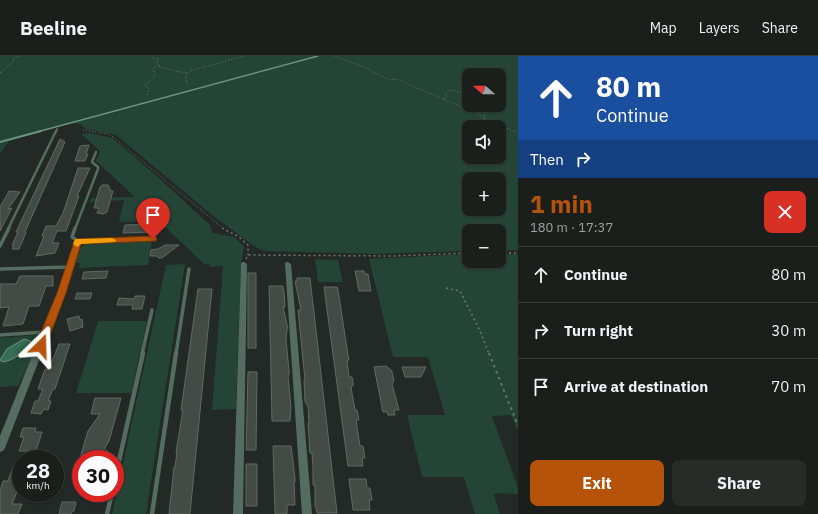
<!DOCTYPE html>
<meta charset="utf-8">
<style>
:root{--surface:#1a1f1c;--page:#272c29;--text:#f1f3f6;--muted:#9fa2a3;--line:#383d3b;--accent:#b45309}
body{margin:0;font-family:"IBM Plex Sans",sans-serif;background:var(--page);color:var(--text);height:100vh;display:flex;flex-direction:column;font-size:15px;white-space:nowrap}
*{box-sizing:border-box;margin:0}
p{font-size:13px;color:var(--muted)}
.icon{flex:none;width:22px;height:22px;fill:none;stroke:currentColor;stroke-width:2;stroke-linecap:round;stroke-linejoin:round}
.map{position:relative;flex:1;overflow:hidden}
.side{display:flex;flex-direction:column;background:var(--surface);width:300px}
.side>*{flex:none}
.banner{background:#1a4fa0;color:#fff;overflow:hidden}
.needle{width:26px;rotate:290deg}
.fabs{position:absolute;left:462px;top:12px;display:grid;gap:8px}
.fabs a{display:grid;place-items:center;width:44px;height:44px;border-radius:8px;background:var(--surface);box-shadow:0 1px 3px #0004,0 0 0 1px var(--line);font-size:20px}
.speed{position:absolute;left:12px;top:394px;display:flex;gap:8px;font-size:20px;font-weight:700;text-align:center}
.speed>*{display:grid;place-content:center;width:52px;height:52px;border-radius:50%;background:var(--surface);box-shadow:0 1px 3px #0004,0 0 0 1px var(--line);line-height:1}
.speed small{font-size:10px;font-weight:400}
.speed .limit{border:6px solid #d22;background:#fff;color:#111}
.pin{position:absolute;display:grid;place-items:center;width:34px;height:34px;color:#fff;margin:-41px -17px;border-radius:50% 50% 50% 0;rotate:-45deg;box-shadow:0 0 4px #0007}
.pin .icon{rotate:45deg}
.me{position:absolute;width:44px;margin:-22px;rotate:22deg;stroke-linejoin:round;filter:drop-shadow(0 0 3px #0008)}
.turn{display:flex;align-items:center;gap:14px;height:84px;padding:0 12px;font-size:18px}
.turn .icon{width:52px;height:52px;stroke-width:2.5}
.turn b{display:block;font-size:28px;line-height:34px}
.then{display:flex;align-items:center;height:38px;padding:0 12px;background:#0003;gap:8px;font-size:15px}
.round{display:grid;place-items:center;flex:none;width:42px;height:42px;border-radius:8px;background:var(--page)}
.head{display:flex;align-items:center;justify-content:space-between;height:68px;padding:0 12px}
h1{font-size:24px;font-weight:700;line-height:30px;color:var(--accent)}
.button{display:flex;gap:8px;margin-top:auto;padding:8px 12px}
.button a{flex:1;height:46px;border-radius:8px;background:var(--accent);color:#fff;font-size:16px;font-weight:700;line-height:46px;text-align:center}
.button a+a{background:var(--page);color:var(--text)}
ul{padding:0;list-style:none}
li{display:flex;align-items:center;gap:12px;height:56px;padding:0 12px;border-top:1px solid var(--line)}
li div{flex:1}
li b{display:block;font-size:15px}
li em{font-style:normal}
header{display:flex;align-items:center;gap:24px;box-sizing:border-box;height:56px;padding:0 20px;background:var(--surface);border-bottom:1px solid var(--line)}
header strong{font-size:19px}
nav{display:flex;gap:22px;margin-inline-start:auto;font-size:14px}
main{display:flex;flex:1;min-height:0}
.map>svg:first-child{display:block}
.green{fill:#244436;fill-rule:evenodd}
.water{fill:#366e55;stroke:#6a9380}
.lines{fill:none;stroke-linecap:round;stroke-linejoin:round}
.stream-far1{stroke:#6a9380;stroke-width:1.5}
.stream{stroke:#6a9380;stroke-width:2}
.building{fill:#434b47;stroke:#606964}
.path-far2{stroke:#6f7572;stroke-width:1;stroke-dasharray:1 2;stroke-linecap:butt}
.path-far1{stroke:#6f7572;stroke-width:1.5;stroke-dasharray:2 3;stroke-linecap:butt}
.path{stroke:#6f7572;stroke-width:2;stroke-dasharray:2.5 4;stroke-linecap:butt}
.service-far3{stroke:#556c60;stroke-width:2}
.service-far2{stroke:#556c60;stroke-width:2.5}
.service-far1{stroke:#556c60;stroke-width:3.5}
.service{stroke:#556c60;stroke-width:4.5}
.minor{fill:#556c60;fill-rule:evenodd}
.route{fill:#b45309;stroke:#753606}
.slow{fill:#f59e0b}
</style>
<header>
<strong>Beeline</strong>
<nav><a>Map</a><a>Layers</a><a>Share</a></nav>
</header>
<main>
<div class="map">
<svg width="518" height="458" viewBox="0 0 518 458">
<rect width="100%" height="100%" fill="#222926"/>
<!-- green -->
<path class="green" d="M0,0H518V194H499V175H469V195L373,198L264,195C246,187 235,174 218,164L116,79L86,73L80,68L70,67L9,85L0,98ZM469,19H499V49H469ZM469,71H499V101H469ZM469,123H499V153H469Z
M89,77L112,82L158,121L211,170L212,177L234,181L244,190L241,208L236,353L212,354L223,210L210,211V208H204L159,165L119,166L124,144L90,146L91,142L135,141L96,105L100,95L81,78Z
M152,185L148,209L79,212L80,207H75L81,191L88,187Z
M469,198V205H499V198H518V375L511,359L492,360L518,432V438L495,437L494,439L500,458H475L464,421H422L407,359H445L428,301H393L369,203Z
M315,203L338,204L343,226H318Z
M185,208L146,458H112L166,209Z
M98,265H147L131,337H76Z
M38,279L41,282L18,330L0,331V282Z"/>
<!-- water -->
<path class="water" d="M24,283L31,285V288C24,296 14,304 3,306L0,304L7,293Z"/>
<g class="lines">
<!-- stream-far1 -->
<path class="stream-far1" d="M37,76L318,0"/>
<!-- stream -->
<path class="stream" d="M0,86L41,75"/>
</g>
<!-- building -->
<path class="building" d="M60,83L65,86L25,176H26L23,184L19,193H12L14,189H12L18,176H16Z
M89,89L86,98H88L85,105H75L80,90Z
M78,112H90L77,140H79L66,175H57L52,187H59L55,197L36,200L44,180H42L46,170H56L63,157Z
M102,129H108L111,135H113L107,156L103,158L97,157L99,152H94L100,131Z
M9,135L20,136L8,153L12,152L0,175V151Z
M154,168L152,176L123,177L125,169Z
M165,189H179L162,202H159L157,200H150L151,194L158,193Z
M108,215L106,222L82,223L84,216Z
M355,215H364L365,218H368L371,235H359Z
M248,217H256V292H248Z
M20,220H53V230H46L39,250H29L23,268L3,270L9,251L0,252V228H16Z
M297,222H310L337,457H317L316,451H315V429H313V412L312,397H310L308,367H309L308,350L305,346L304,324H305L298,254H301L295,225H297Z
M269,230H283L284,236L285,251H283L288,273H287L286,283L289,315V319H288L291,352L290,365H272Z
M324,231H337L338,234L348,299L349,304H347L349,321H352L353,326V330H351L352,337L355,354H357L359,364H356L360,390H363L365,402H362L363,410H348Z
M198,233H212L190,458H169L174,411H175L177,396H176L183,354H181Z
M77,237H92L90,243H75Z
M135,240H145L142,253H132L133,249H117L119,242L134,243Z
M79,260L80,264L82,263L83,271L70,275L67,263Z
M59,288H70L55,333H53L48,345H51L48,354L44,353L41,358L31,357L35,345H38L43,333H38L45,313H49Z
M386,310L392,315L394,325L392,328L399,354H394L395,359H388L387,356H383L374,311Z
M402,311H426L421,321H405Z
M248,316H257L256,394H246Z
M95,342H121L109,385L103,395L107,394L105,402H80L88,375L100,358H91Z
M23,372H36L35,376H42L36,395H19L24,381H20Z
M273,390H291L295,422V426H294L295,449H287V458H275Z
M246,408H257V450H246Z
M13,411H21V431H19L12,448H22L18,458H0V435L3,425H8Z
M349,423H366L367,432H370L372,444H369L370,454H353Z
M62,446H76L74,455H72L71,458H59Z"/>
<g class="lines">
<!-- path-far2 -->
<path class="path-far2" d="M334,0L364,11L389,24L396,23L479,58L485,63L518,77
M159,10L174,15L188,17
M0,17L13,6L14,2L21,0
M188,27L186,25V19L190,15L244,0
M147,39L149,34L148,31L145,30L155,20L153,13L159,9L157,8L158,3L152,2V0
M444,43L447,41L445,38L450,34L469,38
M478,49L484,57L485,63
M83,74L107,78L113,81L224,173"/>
<!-- path-far1 -->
<path class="path-far1" d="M222,172L239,181L248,189V199
M499,197H518
M246,203L248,199L393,200L469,197
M446,232L460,235L480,275L489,298"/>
<!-- path -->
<path class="path" d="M489,297L518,370"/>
<!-- service-far3 -->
<path class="service-far3" d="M56,76L57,73"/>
<!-- service-far2 -->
<path class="service-far2" d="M8,173L56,75
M75,173L98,113V111L92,106L96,96"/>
<!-- service-far1 -->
<path class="service-far1" d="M75,172L72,181L78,185L153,183
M0,190L9,172
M0,213L69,211L78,185
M0,279L45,276
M142,298L152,254
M176,298L189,213"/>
<!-- service -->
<path class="service" d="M115,423L143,297
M107,458L112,437
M152,458L176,297"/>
<!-- minor -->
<path class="minor" d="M242,206H244L247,208L243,458H233L241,208Z
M286,206H288L291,208L312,458H302L285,208Z
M67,209H69L72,211L65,237L5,392L3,395L0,396V380L57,237Z"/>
</g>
<!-- route -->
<path class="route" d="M153,180L156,181L157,183L156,185L81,188L66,237L46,290L44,293L41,294L37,293L35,290L57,237L75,183Z"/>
<!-- slow -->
<path class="slow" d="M112,182L116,184L115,186L81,188L77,191L73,188L75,183H78Z"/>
</svg>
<div class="fabs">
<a><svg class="needle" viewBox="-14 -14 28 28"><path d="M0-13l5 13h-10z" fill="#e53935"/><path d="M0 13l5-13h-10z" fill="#9fa2a3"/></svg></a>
<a><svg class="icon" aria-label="sound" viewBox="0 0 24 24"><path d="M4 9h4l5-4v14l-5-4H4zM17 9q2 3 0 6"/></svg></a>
<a>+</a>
<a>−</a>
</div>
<div class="speed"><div>28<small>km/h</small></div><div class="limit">30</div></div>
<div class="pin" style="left:153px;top:183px;background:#d93025"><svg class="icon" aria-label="arrive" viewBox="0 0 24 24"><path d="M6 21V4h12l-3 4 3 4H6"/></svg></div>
<svg class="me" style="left:41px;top:290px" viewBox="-20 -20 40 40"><path d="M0-17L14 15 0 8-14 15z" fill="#b45309" stroke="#fff" stroke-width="4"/></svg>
</div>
<section class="side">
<div class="banner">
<div class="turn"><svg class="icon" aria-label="ahead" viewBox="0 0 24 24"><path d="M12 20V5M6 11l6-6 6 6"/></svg><div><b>80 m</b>Continue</div></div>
<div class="then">Then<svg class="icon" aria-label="right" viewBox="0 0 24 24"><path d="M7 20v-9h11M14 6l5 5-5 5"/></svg></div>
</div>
<div class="head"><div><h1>1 min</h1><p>180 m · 17:37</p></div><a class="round" style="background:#d93025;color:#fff"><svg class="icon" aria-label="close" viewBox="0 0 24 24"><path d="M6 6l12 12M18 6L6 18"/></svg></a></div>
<ul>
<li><svg class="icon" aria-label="ahead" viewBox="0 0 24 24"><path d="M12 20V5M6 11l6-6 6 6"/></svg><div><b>Continue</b></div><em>80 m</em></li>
<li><svg class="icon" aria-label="right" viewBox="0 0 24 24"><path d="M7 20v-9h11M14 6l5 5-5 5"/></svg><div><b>Turn right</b></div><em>30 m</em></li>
<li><svg class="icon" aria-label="arrive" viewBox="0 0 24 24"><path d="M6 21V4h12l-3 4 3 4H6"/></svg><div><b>Arrive at destination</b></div><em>70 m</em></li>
</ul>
<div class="button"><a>Exit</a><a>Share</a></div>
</section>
</main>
